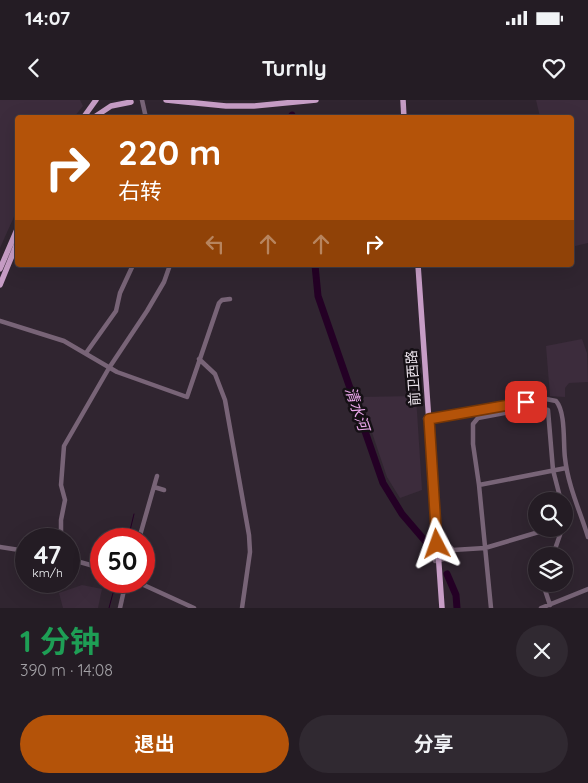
<!DOCTYPE html>
<html lang="zh">
<meta charset="utf-8">
<style>
:root{--surface:#241c24;--page:#302931;--text:#f1f3f6;--muted:#a3a1a6;--line:#413a41;--accent:#b45309}
body{margin:0;font-family:Quicksand,"Noto Sans SC",sans-serif;background:var(--page);color:var(--text);height:100vh;display:flex;flex-direction:column;font-size:19px;white-space:nowrap}
*{box-sizing:border-box;margin:0}
p{font-size:16px;color:var(--muted)}
.icon{flex:none;width:28px;height:28px;fill:none;stroke:currentColor;stroke-width:2;stroke-linecap:round;stroke-linejoin:round}
.map{position:relative;height:508px;overflow:hidden}
.side{display:flex;flex-direction:column;background:var(--surface);flex:1}
.side>*{flex:none}
.top-card{position:absolute;left:15px;top:15px;width:559px;height:152px;border-radius:5px;box-shadow:0 5px 20px #0002,0 0 0 1px var(--line);background:#b45309;color:#fff;overflow:hidden}
.controls{position:absolute;left:528px;top:392px;display:grid;gap:10px}
.controls a{display:grid;place-items:center;width:45px;height:45px;border-radius:50%;background:var(--surface);box-shadow:0 5px 20px #0002,0 0 0 1px var(--line);font-size:25px}
.speed{position:absolute;left:15px;top:428px;display:flex;gap:10px;font-size:25px;font-weight:700;text-align:center}
.speed>*{display:grid;place-content:center;width:65px;height:65px;border-radius:50%;background:var(--surface);box-shadow:0 5px 20px #0002,0 0 0 1px var(--line);line-height:1}
.speed small{font-size:12px;font-weight:400}
.speed .limit{border:8px solid #d22;background:#fff;color:#111}
.pin{position:absolute;display:grid;place-items:center;width:42px;height:42px;color:#fff;margin:-21px;border-radius:10px;box-shadow:0 2px 8px #0006}
.me{position:absolute;width:55px;margin:-28px;rotate:356deg;stroke-linejoin:round;filter:drop-shadow(0 0 4px #0008)}
.turn{display:flex;align-items:center;gap:18px;height:105px;padding:0 20px;font-size:22px}
.turn .icon{width:65px;height:65px;stroke-width:2.5}
.turn b{display:block;font-size:35px;line-height:42px}
.lanes{display:flex;align-items:center;height:48px;padding:0 20px;background:#0003;justify-content:center;gap:25px;direction:ltr}
.lanes .off{opacity:.35}
.round{display:grid;place-items:center;flex:none;width:52px;height:52px;border-radius:26px;background:var(--page)}
.head{display:flex;align-items:center;justify-content:space-between;height:85px;padding:0 20px}
h1{font-size:30px;font-weight:700;line-height:38px;color:#1e9e55}
.primary-button{display:flex;gap:10px;margin-top:auto;padding:10px 20px}
.primary-button a{flex:1;height:58px;border-radius:30px;background:var(--accent);color:#fff;font-size:20px;font-weight:700;line-height:58px;text-align:center}
.primary-button a+a{background:var(--page);color:var(--text)}
.status{display:flex;justify-content:space-between;align-items:center;height:35px;padding:0 25px;background:var(--surface);direction:ltr}
.status svg{height:14px;fill:currentColor}
header{display:flex;justify-content:space-between;align-items:center;height:65px;padding:0 20px;background:var(--surface);font-size:22px;font-weight:700}
.map>svg:first-child{display:block}
.built{fill:#3c2c3c}
.lines{fill:none;stroke-linecap:round;stroke-linejoin:round}
.stream{stroke:#240025;stroke-width:1}
.river{stroke:#240025;stroke-width:7}
.minor{stroke:#786477;stroke-width:4.5}
.major{stroke:#c79dc6;stroke-width:5.5}
.route-casing{stroke:#753606;stroke-width:12}
.route{stroke:#b45309;stroke-width:9}
.labels{text-anchor:middle;stroke-width:5;stroke-linejoin:round;paint-order:stroke}
.street-label{font-size:14px;fill:#ece4ec;stroke:#151015}
.water-label{font-size:15px;font-style:italic;fill:#eba8eb;stroke:#151015}
</style>
<div class="status"><b>14:07</b><svg viewBox="0 0 49 12"><path d="M0 12V9h3v3zM5 12V6h3v6zM10 12V3h3v9zM15 12V0h3v12zM26 1h20v11H26zM47 4h2v5h-2z"/></svg></div>
<header><svg class="icon" aria-label="back" viewBox="0 0 24 24"><path d="M15 5l-7 7 7 7"/></svg>Turnly<svg class="icon" aria-label="heart" viewBox="0 0 24 24"><path d="M12 20l-8-8c-3-5 5-10 8-4 3-6 11-1 8 4z"/></svg></header>
<div class="map">
<svg width="588" height="508" viewBox="0 0 588 508">
<rect width="100%" height="100%" fill="#302530"/>
<!-- built -->
<path class="built" d="M0,0H80L83,6L74,17L18,18L17,110L0,148Z
M536,0H588V143L571,147V18L540,17Z
M582,239L587,253L588,282L569,283L565,288V297L550,296L546,246Z
M416,296L422,390L400,398L387,377L360,297Z
M82,485L102,489L98,508H63L59,493Z"/>
<g class="lines">
<!-- stream -->
<path class="stream" d="M128,439L134,414
M109,508L113,493"/>
<!-- river -->
<path class="river" d="M292,15L293,18
M315,165L318,196L383,383L402,414L426,442
M447,474L456,495L457,508"/>
<!-- minor -->
<path class="minor" d="M142,0L146,18
M0,221L64,241L117,272L187,297L219,203L222,200L230,199
M86,253L116,211L120,193L133,165
M199,259L215,274L225,300L249,435L250,452L242,508
M425,319L546,299L556,301C566,312 563,344 565,358C568,386 580,411 588,437
M479,385L566,368
M154,387L164,390
M61,439V420L65,400L61,385L64,346L109,268L147,211L164,182L170,165
M139,439L157,376
M434,445C442,444 447,443 453,450L448,458L435,461
M0,447L26,451
M453,450L485,448L549,429
M551,456L554,452L562,429
M69,459L101,468
M135,481L194,508
M543,484L550,505
M120,508L126,481
M491,508L479,385L473,344V324L478,318L536,307L548,310L553,370L561,401
M541,508L588,489"/>
<!-- major -->
<path class="major" d="M166,0L226,6H254L316,0
M403,0L404,18
M83,18L96,0
M93,18L111,6L131,2
M418,165L442,508
M0,169L18,127
M0,185L18,141"/>
</g>
<g class="lines">
<defs>
<path id="route" d="M437,444L429,319L526,302"/>
</defs>
<!-- route casing -->
<use href="#route" class="route-casing"/>
<!-- route -->
<use href="#route" class="route"/>
</g>
<g class="labels">
<!-- street labels -->
<g class="street-label">
<text transform="translate(413 278) rotate(-94)" y="5">前卫西路</text>
</g>
<!-- water labels -->
<g class="water-label">
<text transform="translate(357 309) rotate(71)" y="5">清水河</text>
</g>
</g>
</svg>
<div class="controls">
<a><svg class="icon" aria-label="search" viewBox="0 0 24 24"><circle cx="10" cy="10" r="6"/><path d="M15 15l6 6"/></svg></a>
<a><svg class="icon" aria-label="layers" viewBox="0 0 24 24"><path d="M12 4l9 5-9 5-9-5zM3 14l9 5 9-5"/></svg></a>
</div>
<div class="speed"><div>47<small>km/h</small></div><div class="limit">50</div></div>
<div class="pin" style="left:526px;top:302px;background:#d93025"><svg class="icon" aria-label="arrive" viewBox="0 0 24 24"><path d="M6 21V4h12l-3 4 3 4H6"/></svg></div>
<svg class="me" style="left:437px;top:444px" viewBox="-20 -20 40 40"><path d="M0-17L14 15 0 8-14 15z" fill="#b45309" stroke="#fff" stroke-width="4"/></svg>
<div class="top-card">
<div class="turn"><svg class="icon" aria-label="right" viewBox="0 0 24 24"><path d="M7 20v-9h11M14 6l5 5-5 5"/></svg><div><b>220 m</b>右转</div></div>
<div class="lanes"><svg class="icon off" aria-label="left" viewBox="0 0 24 24"><path d="M17 20v-9H6M10 6l-5 5 5 5"/></svg><svg class="icon off" aria-label="ahead" viewBox="0 0 24 24"><path d="M12 20V5M6 11l6-6 6 6"/></svg><svg class="icon off" aria-label="ahead" viewBox="0 0 24 24"><path d="M12 20V5M6 11l6-6 6 6"/></svg><svg class="icon" aria-label="right" viewBox="0 0 24 24"><path d="M7 20v-9h11M14 6l5 5-5 5"/></svg></div>
</div>
</div>
<section class="side">
<div class="head"><div><h1>1 分钟</h1><p>390 m · 14:08</p></div><a class="round"><svg class="icon" aria-label="close" viewBox="0 0 24 24"><path d="M6 6l12 12M18 6L6 18"/></svg></a></div>
<div class="primary-button"><a>退出</a><a>分享</a></div>
</section>
